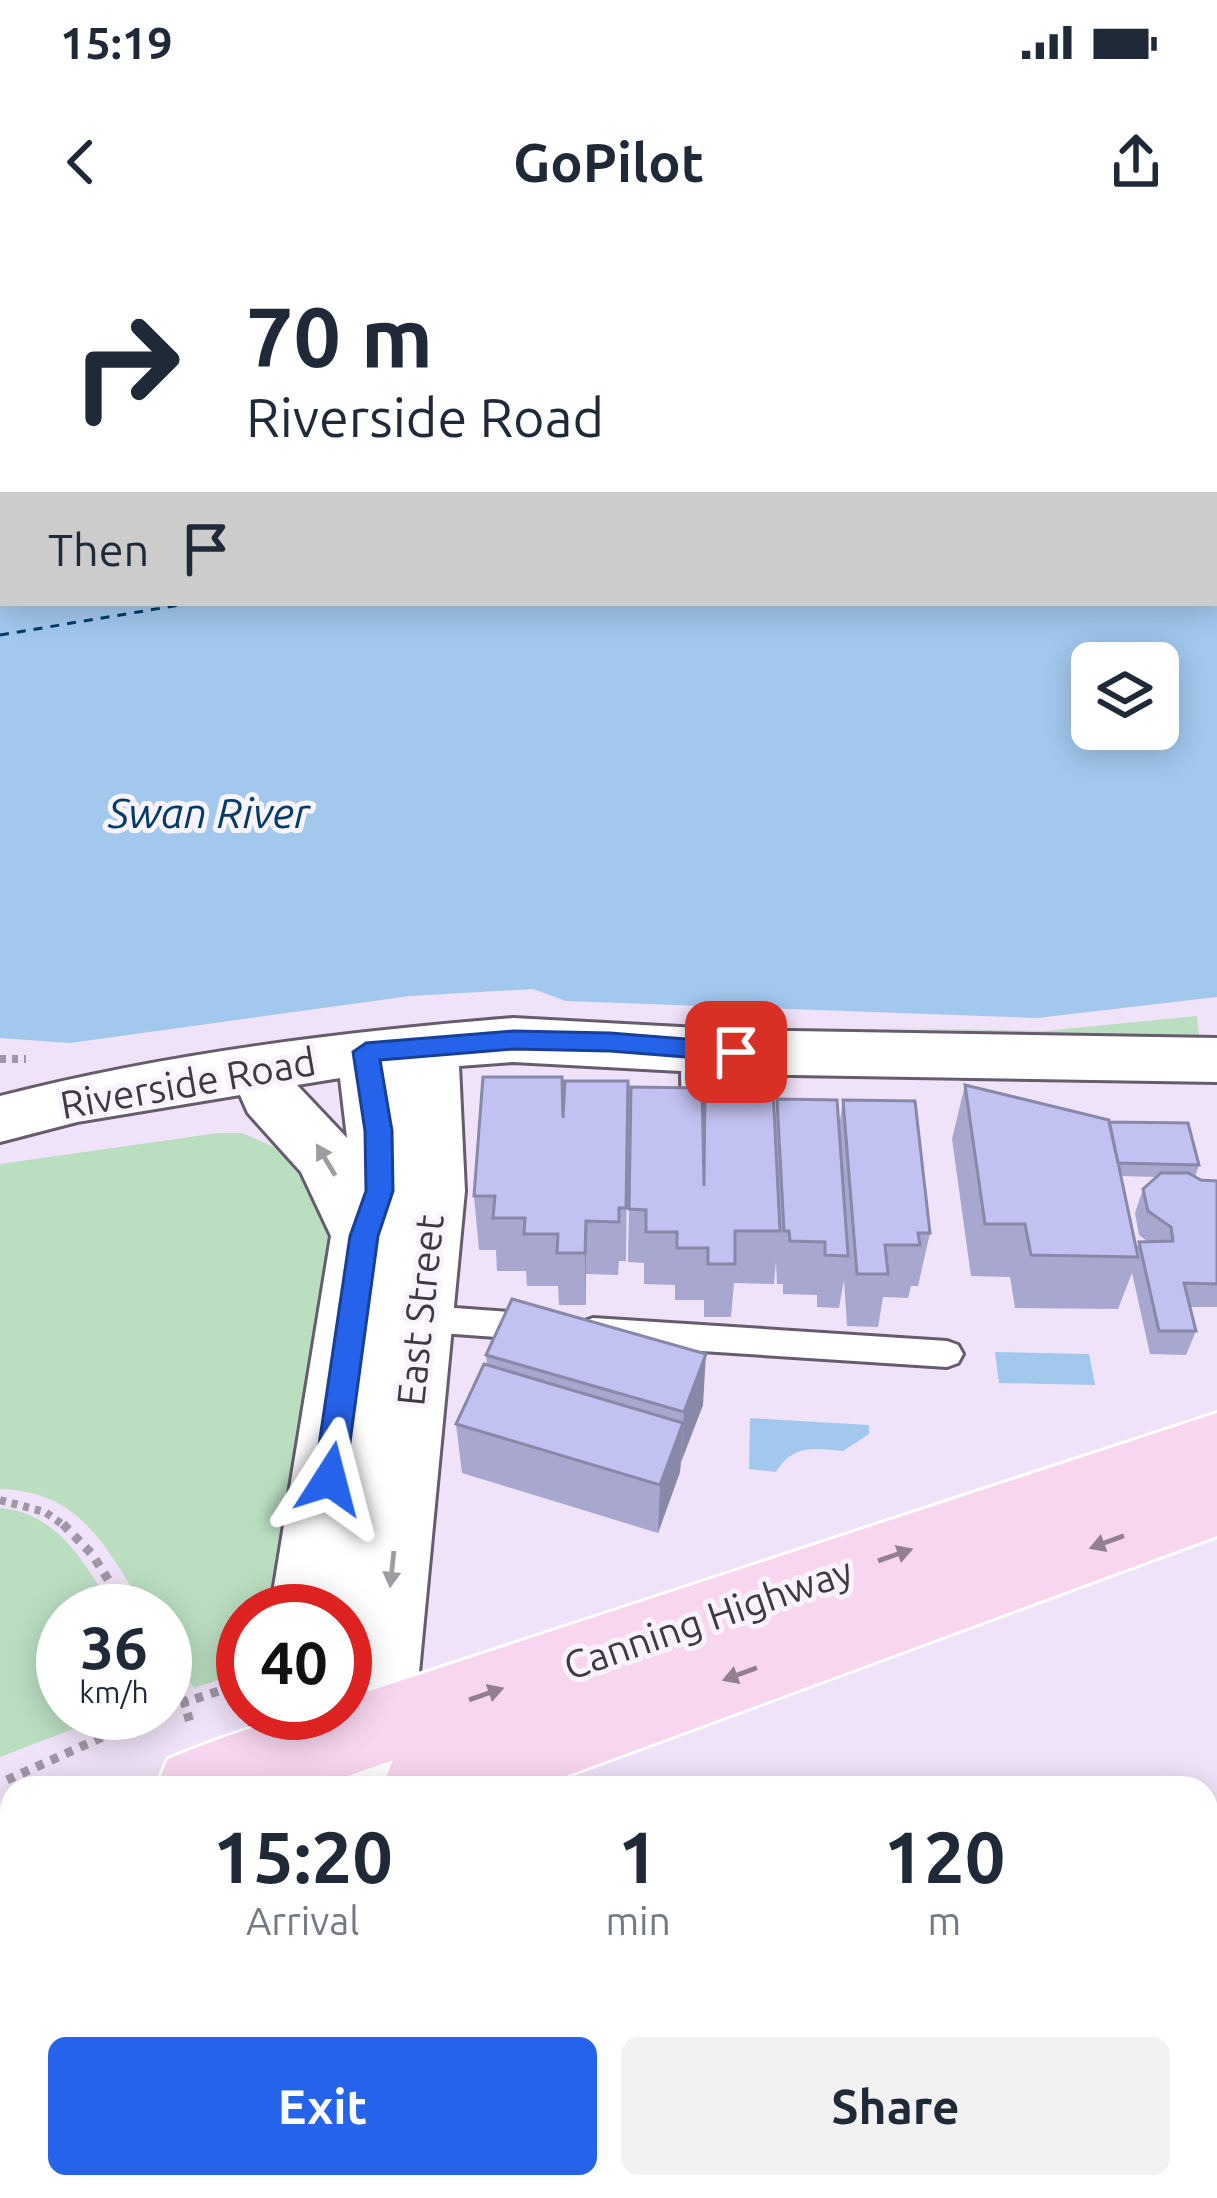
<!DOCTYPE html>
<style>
:root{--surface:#fff;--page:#f2f2f3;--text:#1f2937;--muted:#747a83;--accent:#2563eb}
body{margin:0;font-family:Ubuntu,sans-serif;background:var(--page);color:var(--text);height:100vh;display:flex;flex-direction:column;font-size:45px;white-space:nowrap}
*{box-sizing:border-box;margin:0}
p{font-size:39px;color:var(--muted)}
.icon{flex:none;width:66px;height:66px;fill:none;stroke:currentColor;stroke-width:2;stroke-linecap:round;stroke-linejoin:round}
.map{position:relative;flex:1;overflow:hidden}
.sheet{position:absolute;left:0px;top:1536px;width:1218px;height:423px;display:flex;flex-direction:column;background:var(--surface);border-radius:36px 36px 0 0;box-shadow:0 6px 30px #0003}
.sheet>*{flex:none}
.banner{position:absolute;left:0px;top:0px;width:1218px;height:366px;box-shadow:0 6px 30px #0003;background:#fff;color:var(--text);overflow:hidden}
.fabs{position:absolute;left:1071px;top:402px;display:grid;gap:24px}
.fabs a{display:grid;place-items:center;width:108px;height:108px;border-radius:18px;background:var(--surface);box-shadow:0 6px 30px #0003;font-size:60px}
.speed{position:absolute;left:36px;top:1344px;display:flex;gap:24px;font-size:60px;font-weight:700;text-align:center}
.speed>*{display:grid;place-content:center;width:156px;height:156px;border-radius:50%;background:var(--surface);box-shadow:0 6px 30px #0003;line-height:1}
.speed small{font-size:30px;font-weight:400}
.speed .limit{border:18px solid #d22;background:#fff;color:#111}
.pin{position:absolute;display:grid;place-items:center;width:102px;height:102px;color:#fff;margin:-51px;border-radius:24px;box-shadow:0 6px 18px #0006}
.me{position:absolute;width:132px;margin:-66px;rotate:9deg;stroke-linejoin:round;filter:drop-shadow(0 0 9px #0008)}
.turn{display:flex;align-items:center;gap:42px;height:252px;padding:0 48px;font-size:54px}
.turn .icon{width:156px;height:156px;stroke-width:2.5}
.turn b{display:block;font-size:84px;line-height:102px}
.then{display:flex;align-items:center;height:114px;padding:0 48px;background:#0003;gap:24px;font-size:45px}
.eta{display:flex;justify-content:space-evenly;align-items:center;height:204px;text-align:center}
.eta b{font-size:72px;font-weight:700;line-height:84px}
.primary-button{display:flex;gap:24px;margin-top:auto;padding:24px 48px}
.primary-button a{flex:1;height:138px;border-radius:18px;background:var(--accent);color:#fff;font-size:48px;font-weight:700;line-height:138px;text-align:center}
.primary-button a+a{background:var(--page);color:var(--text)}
.status{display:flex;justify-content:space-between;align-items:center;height:84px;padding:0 60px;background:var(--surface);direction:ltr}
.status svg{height:33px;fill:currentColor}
header{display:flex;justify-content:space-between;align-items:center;height:156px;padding:0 48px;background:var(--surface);font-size:54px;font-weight:700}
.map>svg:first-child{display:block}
.green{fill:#bbdec1}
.water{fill:#a2c8ee;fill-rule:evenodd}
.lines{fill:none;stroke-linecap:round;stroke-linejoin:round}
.ferry{stroke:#003c6a;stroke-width:3;stroke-dasharray:9 8;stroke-linecap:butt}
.service-casing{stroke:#675b6e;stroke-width:6}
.tertiary-casing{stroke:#675b6e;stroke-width:6}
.primary-casing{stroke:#fff;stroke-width:6}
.trunk-casing{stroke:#fff;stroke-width:6}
.path-far2{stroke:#a096a6;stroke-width:4.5;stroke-dasharray:4.5 4.5;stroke-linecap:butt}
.path-far1{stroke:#a096a6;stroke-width:8;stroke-dasharray:6 6;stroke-linecap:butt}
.path{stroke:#a096a6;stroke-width:9;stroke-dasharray:8 8;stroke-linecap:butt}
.service{fill:#fff;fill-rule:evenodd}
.tertiary{fill:#fff;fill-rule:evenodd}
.primary{fill:#f8d6ef;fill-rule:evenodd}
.trunk{fill:#f6c8ea;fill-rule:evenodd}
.wall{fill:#a7a7d0;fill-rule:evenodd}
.shaded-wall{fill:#8888a9}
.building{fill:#c2c2f2;stroke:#8888a9;stroke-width:3}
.oneway{fill:#9e9ca0}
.oneway2{fill:#928090}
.route{fill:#2563eb;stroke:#184099;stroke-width:3}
.labels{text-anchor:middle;stroke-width:10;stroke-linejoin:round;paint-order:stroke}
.street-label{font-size:39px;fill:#3e3942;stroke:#f8f3fc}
.water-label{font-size:42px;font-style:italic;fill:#003c6a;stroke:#f8f3fc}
</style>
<div class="status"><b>15:19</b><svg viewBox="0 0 49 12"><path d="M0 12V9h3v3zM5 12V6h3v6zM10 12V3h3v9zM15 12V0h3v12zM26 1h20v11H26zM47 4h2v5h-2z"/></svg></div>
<header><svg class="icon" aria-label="back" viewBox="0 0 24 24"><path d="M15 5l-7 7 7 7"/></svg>GoPilot<svg class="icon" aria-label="share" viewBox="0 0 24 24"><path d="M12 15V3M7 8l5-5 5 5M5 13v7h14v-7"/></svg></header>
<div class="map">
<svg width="1217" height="1958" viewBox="0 0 1217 1958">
<rect width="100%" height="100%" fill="#f0e2f8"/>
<!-- green -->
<path class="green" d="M1197,776L1199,798L878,788L1044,791Z
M218,893H242L281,910L292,903L332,980L333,1019L284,1371H243V1432L194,1448L165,1402V1371H146C107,1309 82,1251 0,1249V924Z
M0,1268C59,1273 86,1325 114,1371H63V1473H115L0,1517Z"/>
<!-- water -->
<path class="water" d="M499,0H1217V757L1037,778L566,761L533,749L410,756L70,803L0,798V99L3,363H1215V3H493ZM1092,423H1158V489H1092Z
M995,1112L1089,1114L1095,1145L999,1143Z
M750,1178L869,1185V1194L843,1211C814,1208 793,1204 776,1232L749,1229Z"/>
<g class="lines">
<!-- ferry -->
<path class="ferry" d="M0,395L192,363"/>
<defs>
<path id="service" d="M731,804L745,814L741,821L709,837L710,887L706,895H686L682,887L681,832L685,825Z
M413,1065L539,1074L550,1078L555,1087L550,1096L539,1100L413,1091L402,1087L397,1078L402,1069Z
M593,1078L947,1101L958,1105L963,1114L958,1123L947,1127L593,1104L582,1100L577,1091L582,1082Z"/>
<path id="tertiary" d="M513,778L736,790L1217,798V842L736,834L513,822L459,826L465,951L408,1548H326L335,1473H345L347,1372L345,1377V1371H270L331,996L301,932L248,873L240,855L77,882L0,902V856C168,813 341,792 513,778ZM340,838L347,898L297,845Z
M253,1473H333L323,1548H241Z
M227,1947H321L320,1958H226Z"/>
<path id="primary" d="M1217,1173V1296L533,1548H382L393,1520L314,1548H156L168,1519C225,1496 283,1473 345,1473V1459Z
M12,1564V1728L0,1732V1568Z"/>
<path id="trunk" d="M938,0H981L983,3H941Z
M1215,111H1217V136H1215Z"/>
</defs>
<!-- service casing -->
<use href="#service" class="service-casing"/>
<!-- tertiary casing -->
<use href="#tertiary" class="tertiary-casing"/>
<!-- primary casing -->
<use href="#primary" class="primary-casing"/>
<!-- trunk casing -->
<use href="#trunk" class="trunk-casing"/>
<!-- path-far2 -->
<path class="path-far2" d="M141,0L147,3
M881,0L888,3
M163,3L172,0"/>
<!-- path-far1 -->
<path class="path-far1" d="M0,819H26
M0,1260L45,1272L66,1287"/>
<!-- path -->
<path class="path" d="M63,1284L92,1314L128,1371
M165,1431L184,1461L190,1483
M165,1469L243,1443
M7,1540L156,1473"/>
<!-- service -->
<use href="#service" class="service"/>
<!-- tertiary -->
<use href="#tertiary" class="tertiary"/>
<!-- primary -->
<use href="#primary" class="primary"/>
<!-- trunk -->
<use href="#trunk" class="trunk"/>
</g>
<!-- wall -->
<path class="wall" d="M628,841L626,1021H619L618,1035L586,1034V1065H559L558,1046H527L526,1031H497L496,1010H479L474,956L563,875Z
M965,845L1109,882L1199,925L1195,937L1201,940L1217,941V1067H1190L1196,1091L1186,1115L1150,1114L1132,1033L1118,1069L1015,1068L1010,1037L971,1036L952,899ZM1121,936L1156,937L1143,949L1135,973L1139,995L1147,1001L1139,1002L1136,1009Z
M631,847L703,884L705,848L775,882L777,859L839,887L843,860L930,993L918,1046H911L908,1058L883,1057L878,1087L847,1086L844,1040L839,1068L817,1067V1055L783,1054V1044H777L776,1021L774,1044L734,1043L731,1077H704V1060H675V1045L644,1044V1023L628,1022Z
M486,1115L703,1165L681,1222L680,1232L658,1293L462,1233L456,1184L487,1125Z
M1206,1775H1217V1919H1206Z"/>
<!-- shaded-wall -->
<path class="shaded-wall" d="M77,0H107L108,3H78Z
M0,18H3V52L0,53Z
M586,981V1065L585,1013Z
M706,1114L703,1165L681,1222L684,1172Z
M683,1183L680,1232L658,1293L660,1245Z
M6,1777L12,1784V1947H28V1958H9Z
M145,1947H158L156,1958H144Z"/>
<!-- building -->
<path class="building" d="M0,0H81L83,3H3V18H0Z
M483,837H562L563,878L565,841H628L626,968H619V982L586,981L585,1013H557L558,994H524L525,978H493L495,956H474Z
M965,845L1109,880L1138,1017L1031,1015L1025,984H985Z
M631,847L702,848L704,946L705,848L773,849L780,991H735V1024H708V1008H677V992H646V970L629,969Z
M777,859L837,860L848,1016L825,1015V1002L790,1001L789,991H784Z
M843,860L915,861L930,993H918L920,1005H885L888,1034H857Z
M1109,882L1188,883L1199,925L1118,923Z
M1161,933H1188L1201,940L1217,941V1044L1184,1043L1196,1091H1159L1139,1002L1173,1001L1171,987L1148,971L1143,949Z
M512,1059L706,1114L684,1172L486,1115Z
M484,1124L683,1183L660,1245L456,1184Z
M1206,1775H1217V1907H1206Z
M6,1777L9,1958H0V1778Z
M30,1947H145L144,1958H28Z"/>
<!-- one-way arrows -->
<defs><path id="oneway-solid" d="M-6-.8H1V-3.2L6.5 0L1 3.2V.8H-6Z" transform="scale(3)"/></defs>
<g class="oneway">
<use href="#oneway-solid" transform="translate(326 920) rotate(-121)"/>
<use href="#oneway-solid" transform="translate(392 1329) rotate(96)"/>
</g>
<g class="oneway2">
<use href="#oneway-solid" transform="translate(1107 1302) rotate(160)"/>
<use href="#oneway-solid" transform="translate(895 1315) rotate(-19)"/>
<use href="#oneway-solid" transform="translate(740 1434) rotate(160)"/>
<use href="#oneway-solid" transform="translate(486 1454) rotate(-19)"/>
</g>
<!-- route -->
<path class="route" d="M513,791L610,793L736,803L749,812L736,821L610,811L513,809L380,820L392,891L393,951L378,996L345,1239L340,1248L330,1252L319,1248L314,1239L350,996L366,951L365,891L353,812L366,803Z"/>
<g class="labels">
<!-- street labels -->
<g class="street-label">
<text transform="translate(188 843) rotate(-10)" y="14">Riverside Road</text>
<text transform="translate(420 1070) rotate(-84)" y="14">East Street</text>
<text transform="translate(708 1378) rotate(-19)" y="14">Canning Highway</text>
</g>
<!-- water labels -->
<g class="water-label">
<text x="209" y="588">Swan River</text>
</g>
</g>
</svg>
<div class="fabs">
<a><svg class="icon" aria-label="layers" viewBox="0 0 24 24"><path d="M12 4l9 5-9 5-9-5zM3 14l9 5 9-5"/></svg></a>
</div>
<div class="speed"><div>36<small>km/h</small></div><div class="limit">40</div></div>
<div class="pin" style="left:736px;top:812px;background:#d93025"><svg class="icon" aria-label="arrive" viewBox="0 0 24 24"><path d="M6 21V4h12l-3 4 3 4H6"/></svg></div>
<svg class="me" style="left:330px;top:1239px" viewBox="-20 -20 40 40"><path d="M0-17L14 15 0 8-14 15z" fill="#2563eb" stroke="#fff" stroke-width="4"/></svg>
<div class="banner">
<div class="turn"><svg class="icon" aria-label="right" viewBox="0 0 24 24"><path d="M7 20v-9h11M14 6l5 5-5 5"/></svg><div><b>70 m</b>Riverside Road</div></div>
<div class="then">Then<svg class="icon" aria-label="arrive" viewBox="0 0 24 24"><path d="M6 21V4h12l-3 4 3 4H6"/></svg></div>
</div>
<section class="sheet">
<div class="eta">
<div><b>15:20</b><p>Arrival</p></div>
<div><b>1</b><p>min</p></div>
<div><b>120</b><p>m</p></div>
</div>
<div class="primary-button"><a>Exit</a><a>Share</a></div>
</section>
</div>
